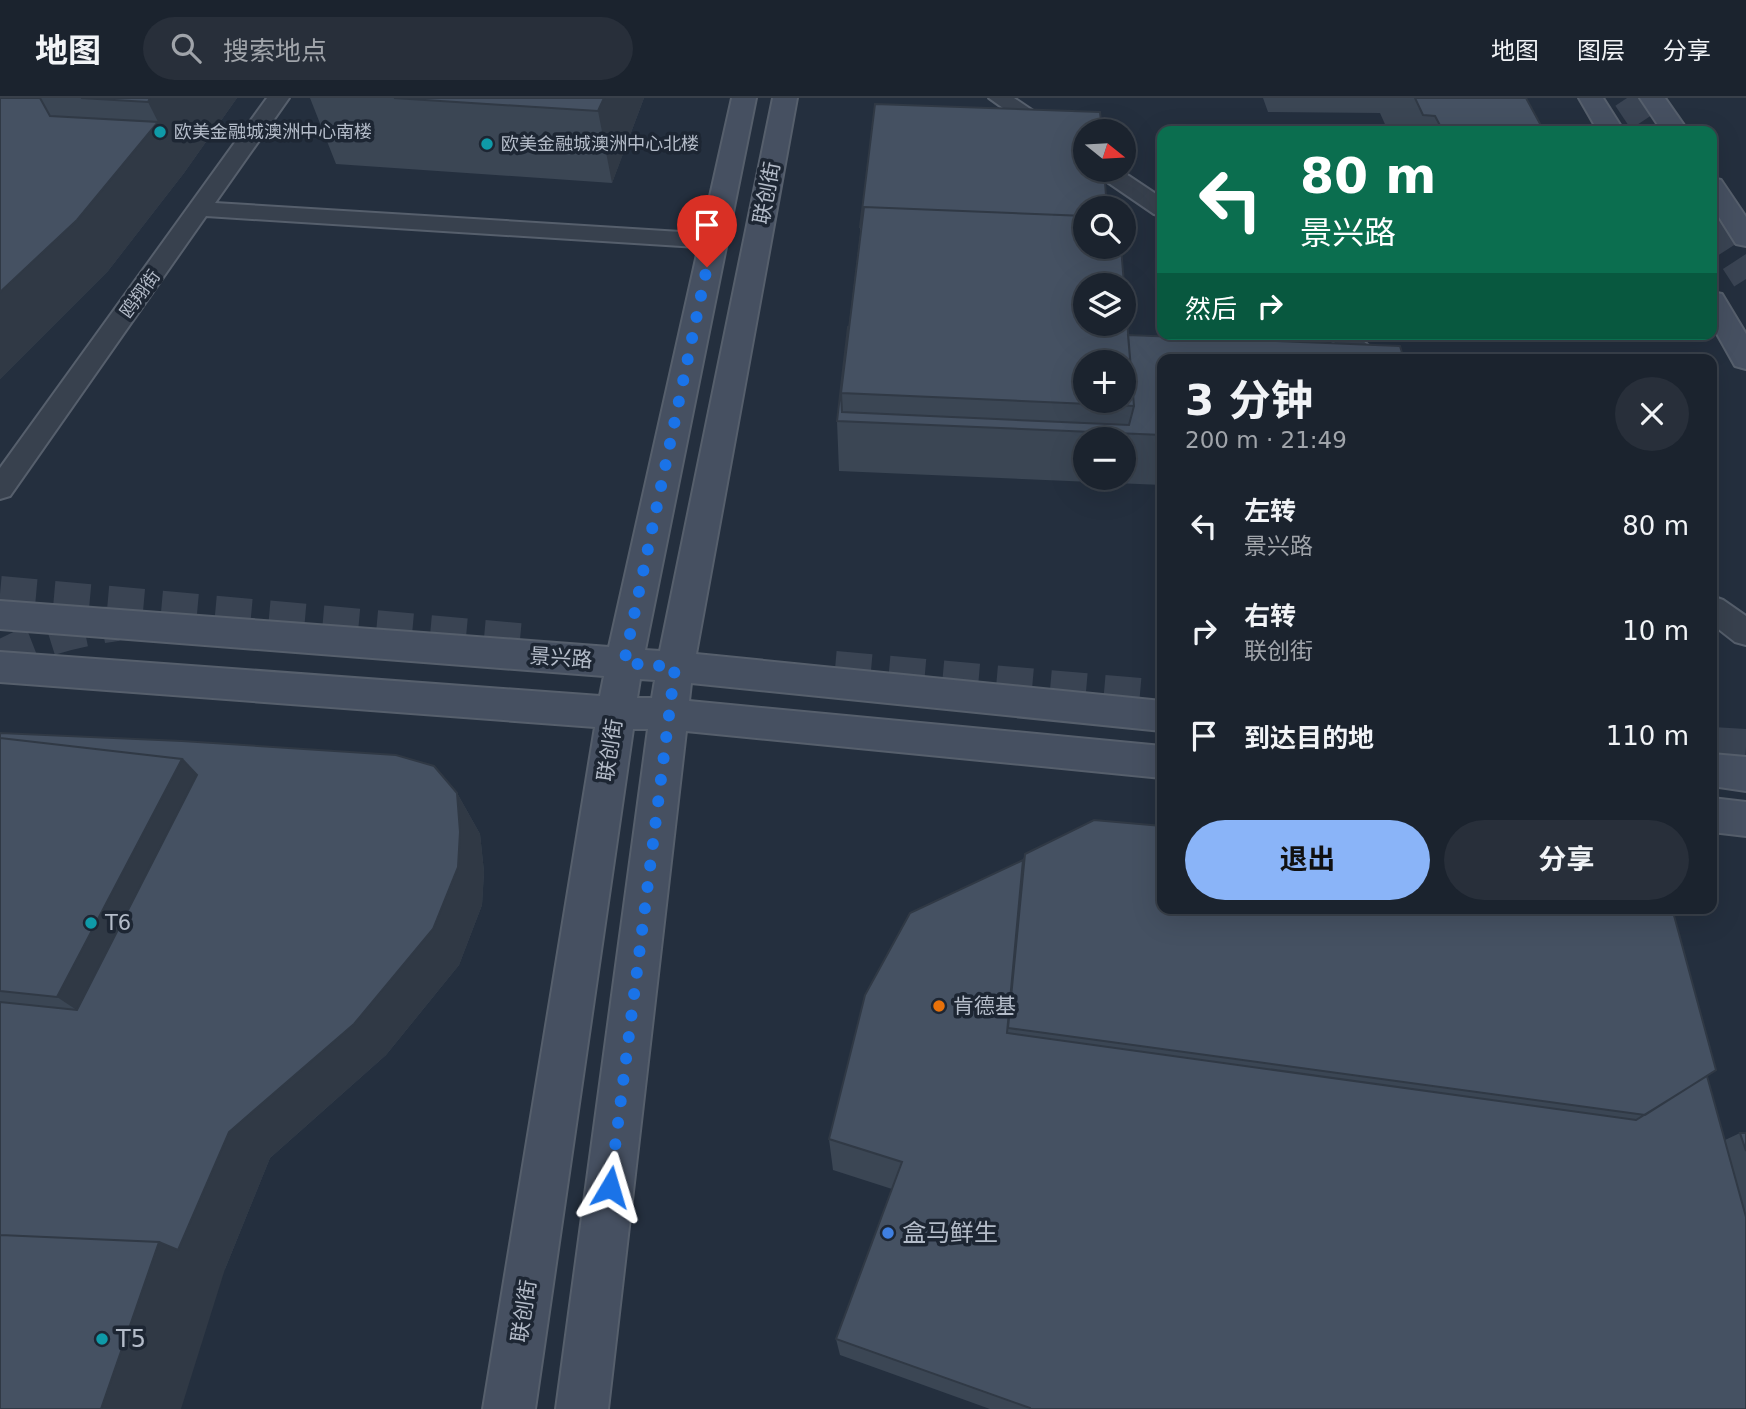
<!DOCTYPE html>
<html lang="zh">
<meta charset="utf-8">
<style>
:root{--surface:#1b232e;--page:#282f3a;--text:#f1f3f6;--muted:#a0a4aa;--line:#39404a;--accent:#8ab4f8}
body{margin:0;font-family:"DejaVu Sans","Noto Sans SC",sans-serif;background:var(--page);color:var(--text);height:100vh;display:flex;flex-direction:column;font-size:26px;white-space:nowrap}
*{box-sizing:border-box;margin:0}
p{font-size:23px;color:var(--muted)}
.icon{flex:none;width:38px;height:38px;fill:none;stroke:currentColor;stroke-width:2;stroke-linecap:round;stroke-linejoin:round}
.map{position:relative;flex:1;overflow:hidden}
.panel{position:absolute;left:1157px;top:256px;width:560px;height:560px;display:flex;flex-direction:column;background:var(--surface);border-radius:14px;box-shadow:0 7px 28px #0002,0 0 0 2px var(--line)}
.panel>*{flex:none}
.hud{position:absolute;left:1157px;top:28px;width:560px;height:214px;border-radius:14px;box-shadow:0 7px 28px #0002,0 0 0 2px var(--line);background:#0b6e4f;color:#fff;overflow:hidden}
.needle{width:46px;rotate:108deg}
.fabs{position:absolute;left:1073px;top:21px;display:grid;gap:14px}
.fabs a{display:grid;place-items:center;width:63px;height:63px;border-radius:50%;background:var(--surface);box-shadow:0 7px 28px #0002,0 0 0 2px var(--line);font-size:35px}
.pin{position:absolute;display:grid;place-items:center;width:60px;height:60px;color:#fff;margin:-72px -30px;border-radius:50% 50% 50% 0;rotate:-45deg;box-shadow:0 0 7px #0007}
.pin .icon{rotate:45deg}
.me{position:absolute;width:77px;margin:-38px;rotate:7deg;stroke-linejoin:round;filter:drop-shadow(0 0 5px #0008)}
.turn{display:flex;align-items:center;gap:24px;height:147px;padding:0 28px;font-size:32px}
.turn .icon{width:91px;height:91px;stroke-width:2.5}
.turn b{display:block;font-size:49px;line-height:60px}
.then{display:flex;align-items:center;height:66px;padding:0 28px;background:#0003;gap:14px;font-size:26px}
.round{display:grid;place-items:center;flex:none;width:74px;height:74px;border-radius:37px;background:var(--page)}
.summary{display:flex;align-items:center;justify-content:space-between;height:119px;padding:0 28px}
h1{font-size:42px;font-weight:700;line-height:52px}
.primary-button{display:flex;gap:14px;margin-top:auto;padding:14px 28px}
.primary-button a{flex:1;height:80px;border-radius:42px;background:var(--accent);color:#111;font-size:28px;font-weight:700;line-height:80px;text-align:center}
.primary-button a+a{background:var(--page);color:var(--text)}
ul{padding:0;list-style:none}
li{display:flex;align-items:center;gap:21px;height:105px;padding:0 28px}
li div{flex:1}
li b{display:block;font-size:26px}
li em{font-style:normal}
header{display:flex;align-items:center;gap:42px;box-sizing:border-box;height:98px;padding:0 35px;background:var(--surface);border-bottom:2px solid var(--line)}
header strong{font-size:33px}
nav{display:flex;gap:38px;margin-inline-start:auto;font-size:24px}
.search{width:490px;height:63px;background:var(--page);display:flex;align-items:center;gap:18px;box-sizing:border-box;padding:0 24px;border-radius:38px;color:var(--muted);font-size:26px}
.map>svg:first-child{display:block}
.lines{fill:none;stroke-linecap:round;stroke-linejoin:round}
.secondary-tunnel-far1{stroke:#3a4453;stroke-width:28;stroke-dasharray:28 14;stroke-linecap:butt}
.secondary-tunnel{stroke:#3a4453;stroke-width:36;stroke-dasharray:36 18;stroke-linecap:butt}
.street-casing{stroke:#565f6c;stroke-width:4}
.secondary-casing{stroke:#565f6c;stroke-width:4}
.street{fill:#38414e;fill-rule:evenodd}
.secondary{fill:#465061;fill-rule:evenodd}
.wall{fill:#3b4654;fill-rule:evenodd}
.shaded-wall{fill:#303945}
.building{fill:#455162;stroke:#303945;stroke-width:2;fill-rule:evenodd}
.route{stroke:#1a73e8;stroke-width:12;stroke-dasharray:0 21.6}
.culture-dot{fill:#0f9aa8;stroke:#1d2633;stroke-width:2.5}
.food-dot{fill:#e8710a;stroke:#1d2633;stroke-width:2.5}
.shop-dot{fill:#3f7fe0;stroke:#1d2633;stroke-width:2.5}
.labels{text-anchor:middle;stroke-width:7;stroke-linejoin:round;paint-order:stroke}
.far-poi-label{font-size:18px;fill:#b4bcc9;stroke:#1d2633;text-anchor:start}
.far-street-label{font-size:18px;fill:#b4bcc9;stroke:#1d2633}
.street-label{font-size:21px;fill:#b4bcc9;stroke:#1d2633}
.poi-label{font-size:21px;fill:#b4bcc9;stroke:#1d2633;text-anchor:start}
.near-poi-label{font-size:24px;fill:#b4bcc9;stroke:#1d2633;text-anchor:start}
</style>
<header>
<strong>地图</strong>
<div class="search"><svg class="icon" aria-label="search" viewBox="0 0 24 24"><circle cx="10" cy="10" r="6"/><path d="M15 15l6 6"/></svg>搜索地点</div>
<nav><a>地图</a><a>图层</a><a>分享</a></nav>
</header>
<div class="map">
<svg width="1746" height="1311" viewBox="0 0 1746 1311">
<rect width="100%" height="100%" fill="#242f3e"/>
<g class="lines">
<!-- secondary-tunnel-far1 -->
<path class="secondary-tunnel-far1" d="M1627,0L1649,33
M1712,128L1746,181"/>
<!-- secondary-tunnel -->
<path class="secondary-tunnel" d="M0,496L528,544
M0,561C36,540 76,531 117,525
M835,571L1162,600
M1712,647L1746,649"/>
<defs>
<path id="street" d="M267,0H289L215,105L713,136L722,138L725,143L722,148L713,150L206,118L10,398L0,401V370Z
M989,0H1014L1085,48V65L1077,63Z
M1094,72H1120L1162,100V118L1154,116L1097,77Z
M1325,236H1355L1384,261H1353Z
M1712,498L1723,502L1746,518V547L1735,544L1712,526Z"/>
<path id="secondary" d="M732,0H756L645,552L660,553L773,0H797L696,556L1162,603V633L691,585L689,603L1162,648V680L686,633L608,1311H556L648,631H633L535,1311H483L595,629L0,584V554L600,598L604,578L0,531V503L609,549ZM640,581L655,582L652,600H637Z
M1579,0H1603L1624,33H1598Z
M1640,0H1665L1688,33H1662Z
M1712,80L1721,82L1746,119V148L1736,146L1712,108Z
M1712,194L1722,196L1746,236V271L1735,268L1712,227Z
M1712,656L1746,659V693L1712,688Z
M1712,700L1746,704V738L1712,734Z"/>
</defs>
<!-- street casing -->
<use href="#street" class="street-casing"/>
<!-- secondary casing -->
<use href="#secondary" class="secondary-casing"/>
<!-- street -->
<use href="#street" class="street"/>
<!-- secondary -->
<use href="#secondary" class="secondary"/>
</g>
<!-- wall -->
<path class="wall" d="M0,0H237L184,75L108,173L0,281Z
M310,0H644L612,85L336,66Z
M1263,0H1526L1544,33H1388L1380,15L1268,14Z
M1085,110L1128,237L1162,261V387L839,373L837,323L860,137V129ZM1085,341H1124V380H1085Z
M0,635L457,695L480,736L484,774L482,807L459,867L386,957L270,1060L225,1171L0,1311Z
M1025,756L1707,978L1725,1042L1740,1035H1746V1311H990L840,1257L836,1241L892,1091L833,1072L829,1041L1023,762Z"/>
<!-- shaded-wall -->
<path class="shaded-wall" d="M150,0H237L184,75L148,4Z
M604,0H644L612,85L598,13Z
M158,24L184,75L108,173L0,281V194Z
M182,661L234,719L125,944L57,899Z
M457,695L480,736L484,774L482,807L459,867L386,957L270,1060L225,1171L181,1311H101L159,1144L229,1034Z"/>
<!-- building -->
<path class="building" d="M0,0H40L50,18L158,24L77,122L0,194Z
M81,0H150L148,4Z
M394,0H604L598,13Z
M1415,0H1526L1544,33H1443L1435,18L1423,17Z
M875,6L1100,14L1102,33H1085V72H1104L1107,110H1085V118L864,109L861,129H860Z
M864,109L1085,118V149H1121L1134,308L841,295ZM1085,187H1124V226H1085ZM1085,264H1124V303H1085Z
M848,229H849L841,295L842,314L1129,327L1134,308L1128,237L1400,248L1404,261H1162V337L837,323Z
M0,635L182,643L396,657L434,668L457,695L460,734L458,769L433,831L354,926L229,1034L178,1152L159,1144L0,1137V904L77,912L197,677L182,661L0,640Z
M0,640L182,661L57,899L0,893Z
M1094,722L1162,728V810H1672L1716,972L1645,1017L1008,930L1025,756Z
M1023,762L1007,935L1636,1022L1707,978L1746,1119V1311H1030V1310L836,1241L902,1064L829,1041L865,897L910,815Z
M1740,1035H1746V1053Z
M0,1137L159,1144L101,1311H0Z"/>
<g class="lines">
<!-- route -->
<path class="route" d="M610,1089L675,569L624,565L707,169"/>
</g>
<!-- markers -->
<g class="culture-dot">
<circle cx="160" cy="34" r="7"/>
<circle cx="487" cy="46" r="7"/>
<circle cx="91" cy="825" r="7"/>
<circle cx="102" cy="1241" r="7"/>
</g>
<circle class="food-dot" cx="939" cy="908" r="7"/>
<circle class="shop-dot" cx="888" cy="1135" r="7"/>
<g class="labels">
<!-- far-poi labels -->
<g class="far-poi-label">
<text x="174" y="40">欧美金融城澳洲中心南楼</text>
<text x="501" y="52">欧美金融城澳洲中心北楼</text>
</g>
<!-- far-street labels -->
<g class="far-street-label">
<text transform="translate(140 196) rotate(-54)" y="6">鸥翔街</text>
</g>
<!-- street labels -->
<g class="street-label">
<text transform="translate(767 95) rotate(-79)" y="7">联创街</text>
<text transform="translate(561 560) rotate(4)" y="7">景兴路</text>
<text transform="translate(610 652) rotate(-81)" y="7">联创街</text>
<text transform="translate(524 1213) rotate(-81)" y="7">联创街</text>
</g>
<!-- poi labels -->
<g class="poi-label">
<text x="105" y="832">T6</text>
<text x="953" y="915">肯德基</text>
</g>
<!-- near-poi labels -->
<g class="near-poi-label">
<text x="902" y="1143">盒马鲜生</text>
<text x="116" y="1249">T5</text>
</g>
</g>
</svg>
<div class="fabs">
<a><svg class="needle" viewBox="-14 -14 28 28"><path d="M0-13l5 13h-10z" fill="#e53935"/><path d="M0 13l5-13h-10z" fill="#a0a4aa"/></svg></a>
<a><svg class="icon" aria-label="search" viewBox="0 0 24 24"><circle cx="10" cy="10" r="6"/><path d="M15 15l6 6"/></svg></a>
<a><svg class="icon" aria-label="layers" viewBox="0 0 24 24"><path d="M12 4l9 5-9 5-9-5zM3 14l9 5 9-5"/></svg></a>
<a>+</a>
<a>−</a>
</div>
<div class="pin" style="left:707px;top:169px;background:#d93025"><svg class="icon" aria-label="arrive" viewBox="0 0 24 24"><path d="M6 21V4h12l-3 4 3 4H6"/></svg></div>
<svg class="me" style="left:610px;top:1089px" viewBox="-20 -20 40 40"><path d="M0-17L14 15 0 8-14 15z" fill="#1a73e8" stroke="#fff" stroke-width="4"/></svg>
<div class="hud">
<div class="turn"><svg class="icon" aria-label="left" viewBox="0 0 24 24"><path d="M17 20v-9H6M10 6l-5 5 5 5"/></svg><div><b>80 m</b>景兴路</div></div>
<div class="then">然后<svg class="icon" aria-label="right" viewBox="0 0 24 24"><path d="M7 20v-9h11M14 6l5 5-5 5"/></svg></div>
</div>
<section class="panel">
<div class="summary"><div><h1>3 分钟</h1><p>200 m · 21:49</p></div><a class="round"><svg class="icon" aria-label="close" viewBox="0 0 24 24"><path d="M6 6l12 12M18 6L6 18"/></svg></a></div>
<ul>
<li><svg class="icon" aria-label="left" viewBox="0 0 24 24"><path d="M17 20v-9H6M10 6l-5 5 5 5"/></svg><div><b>左转</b><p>景兴路</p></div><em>80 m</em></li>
<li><svg class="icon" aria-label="right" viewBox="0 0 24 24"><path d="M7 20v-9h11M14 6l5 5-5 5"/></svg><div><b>右转</b><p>联创街</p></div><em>10 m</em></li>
<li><svg class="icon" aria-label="arrive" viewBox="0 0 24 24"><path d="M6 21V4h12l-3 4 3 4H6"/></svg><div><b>到达目的地</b></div><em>110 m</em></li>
</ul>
<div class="primary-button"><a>退出</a><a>分享</a></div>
</section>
</div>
